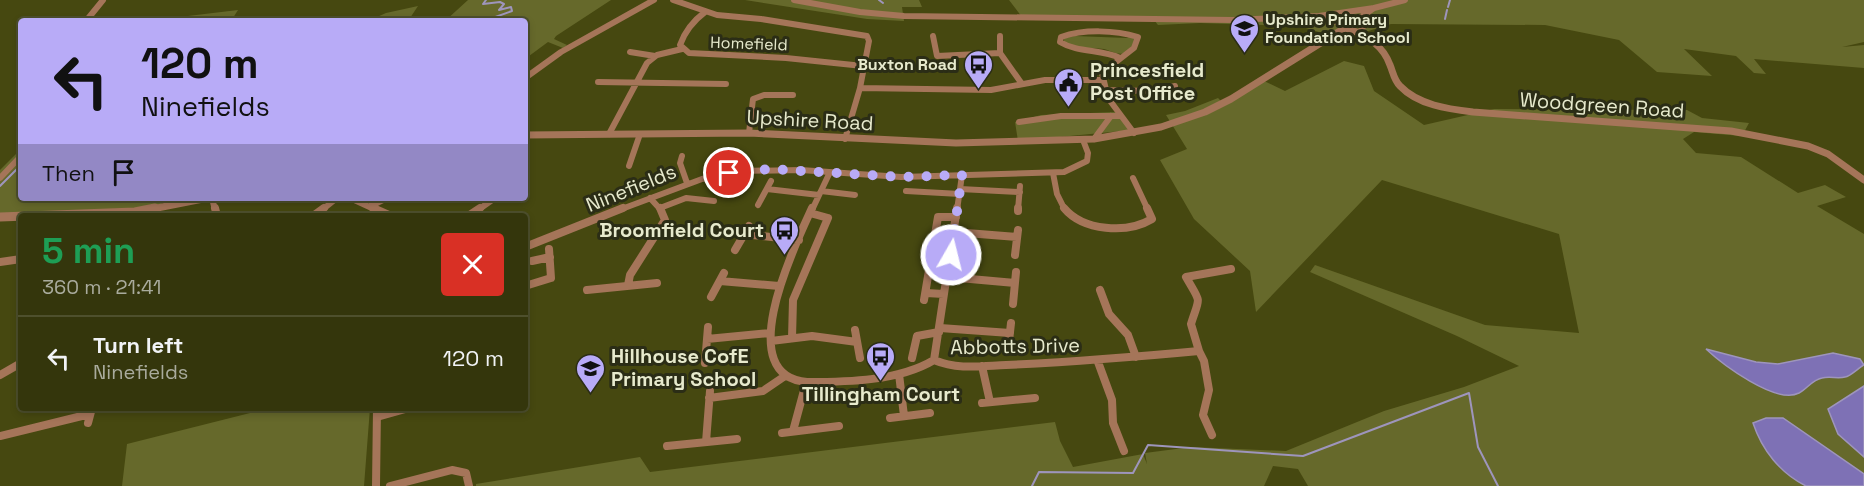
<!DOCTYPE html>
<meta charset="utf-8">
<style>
:root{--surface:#34360c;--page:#3c3e15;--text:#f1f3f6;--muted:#a9ab9d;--line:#4e502d}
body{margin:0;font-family:"Space Grotesk",sans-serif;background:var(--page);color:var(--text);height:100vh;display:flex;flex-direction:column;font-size:22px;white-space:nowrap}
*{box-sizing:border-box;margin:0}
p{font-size:20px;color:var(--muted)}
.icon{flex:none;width:33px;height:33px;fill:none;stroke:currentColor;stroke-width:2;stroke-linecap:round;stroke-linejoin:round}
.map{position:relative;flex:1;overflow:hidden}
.side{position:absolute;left:18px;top:213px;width:510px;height:198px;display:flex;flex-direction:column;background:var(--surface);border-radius:6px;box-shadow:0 3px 9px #0003,0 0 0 2px var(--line)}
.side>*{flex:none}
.hud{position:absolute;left:18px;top:18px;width:510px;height:183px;border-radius:6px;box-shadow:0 3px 9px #0003,0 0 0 2px var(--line);background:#b8abf7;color:#111;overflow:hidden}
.pin{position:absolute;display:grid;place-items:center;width:51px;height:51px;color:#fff;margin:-26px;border:3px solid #fff;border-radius:50%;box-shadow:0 2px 6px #0007}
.me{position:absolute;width:66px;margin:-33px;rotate:8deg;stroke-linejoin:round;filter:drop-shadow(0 0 4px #0008)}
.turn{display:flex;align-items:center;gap:21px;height:126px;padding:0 24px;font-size:27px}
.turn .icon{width:78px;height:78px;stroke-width:2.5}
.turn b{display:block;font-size:42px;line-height:51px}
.then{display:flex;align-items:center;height:57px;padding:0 24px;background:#0003;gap:12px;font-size:22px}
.round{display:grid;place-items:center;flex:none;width:63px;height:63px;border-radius:6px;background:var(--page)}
.headline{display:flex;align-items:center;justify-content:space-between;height:102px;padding:0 24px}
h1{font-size:36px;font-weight:800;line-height:45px;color:#1e9e55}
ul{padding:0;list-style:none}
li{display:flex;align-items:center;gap:18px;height:84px;padding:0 24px;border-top:2px solid var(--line)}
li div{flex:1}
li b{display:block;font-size:22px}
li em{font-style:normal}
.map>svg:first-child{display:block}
.green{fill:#66692b}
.water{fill:#7e71b5;stroke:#9e95bc;stroke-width:1.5}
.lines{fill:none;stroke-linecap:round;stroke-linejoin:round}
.stream{stroke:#9e95bc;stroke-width:2}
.minor-far1{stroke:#a57559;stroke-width:6}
.minor{stroke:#a57559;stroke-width:8}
.tertiary-far1{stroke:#a57559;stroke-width:7}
.tertiary{stroke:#a57559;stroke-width:9}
.route{stroke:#b8abf7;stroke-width:10;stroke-dasharray:0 18}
.labels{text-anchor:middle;stroke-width:6;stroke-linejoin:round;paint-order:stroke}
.far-poi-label{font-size:16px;font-weight:bold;fill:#e7eacd;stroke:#2b2d16;text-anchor:start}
.far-street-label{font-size:16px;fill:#e7eacd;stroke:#2b2d16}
.poi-label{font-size:20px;font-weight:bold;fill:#e7eacd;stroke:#2b2d16;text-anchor:start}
.street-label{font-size:20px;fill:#e7eacd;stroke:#2b2d16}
</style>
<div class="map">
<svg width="1864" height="486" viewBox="0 0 1864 486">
<rect width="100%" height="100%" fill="#464810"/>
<!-- green -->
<path class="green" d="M468,0H611L556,36L554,39L567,45L563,48L548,42L525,59V21H445Z
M745,0H919L922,7H902L904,21L867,19Z
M1009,0H1864V42L1842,47L1864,45V68L1754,59L1766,74L1754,73L1736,56L1684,49L1712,76L1657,72L1619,40L1545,25L1391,24L1362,33L1345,28L1332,36L1299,26L1200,23L1158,25L1154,20L1022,17Z
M418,6L408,21H368L386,13Z
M238,10L231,21H146Z
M1075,36L1127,38L1130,36L1138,41L1124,54C1116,54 1111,51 1104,49C1090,47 1076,50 1064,41V38Z
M1344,61L1364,66L1374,91L1424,125L1494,109L1687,110L1702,118L1749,123L1742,136L1694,132L1683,139L1696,153L1741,157L1798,193L1825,185L1846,197L1817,206L1864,234V486H1308L1298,469L1273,466L1264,486H476V484L640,457L650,472L1055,422L1060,441L1073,467L1143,454L1147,464L1145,453L1191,447L1286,451L1384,411L1464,387L1519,366L1457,336L1310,272L1315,265L1485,325L1579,333L1559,234L1382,180L1256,312L1250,271L1194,219L1160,160L1187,149L1166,115L1185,111L1218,98L1223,103L1262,80L1285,91Z
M1115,112L1132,130L1018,141L1015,122L1041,115Z
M21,149V198H166L154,213L0,221V170Z
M270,408H370L364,486H122L127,444Z"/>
<!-- water -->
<path class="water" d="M1706,349L1756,362L1778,364L1833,353L1860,359L1864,365C1858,368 1851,376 1845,377C1838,379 1830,376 1822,378C1812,380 1808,388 1799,393C1776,405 1722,364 1706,349Z
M1864,386V457L1838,434L1828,409Z
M1766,418H1783L1864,474V486H1806C1780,473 1762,450 1753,423Z"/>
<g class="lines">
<!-- stream -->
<path class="stream" d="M879,0L883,3
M1448,7L1450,0
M1445,19L1447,10
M484,21L512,11L511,7L499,10L504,4L500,2L483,4L486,0
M0,186L21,165
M1032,486L1039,472L1133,473L1148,445L1303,456L1469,393L1478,447L1498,486"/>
<!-- minor-far1 -->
<path class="minor-far1" d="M673,0L717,15L761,19L867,36L869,41L860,88L845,139
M794,0L860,12L904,16L1233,20L1319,16L1374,8
M705,12C693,21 685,31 680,45L689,53L786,58L863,66
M1320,16L1348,26L1374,8L1405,0
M86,21L103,0
M933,36L937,56L1000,53
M1000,36V53L1022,84
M630,52L655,56
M1120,58C1101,49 1078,53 1060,42L1061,37C1084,29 1115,30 1138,37L1134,48L1102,73L1108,98L1134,133
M525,78L561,52L654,0
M598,82L726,84
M860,88L991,90L1045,80H1102
M1105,90L1153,91L1175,86
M1019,122L1061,116H1120
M749,133L753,99L764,95H793
M609,134L647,63L657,55L682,49
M1094,139L1111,116
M682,156L680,163L687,183
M629,166L640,134
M1053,173L1057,194L1065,210
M0,178L21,156
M1133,178L1148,210
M767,189L819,195
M960,189L1020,192
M821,191L855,195
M906,191L960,194
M212,198L215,210
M350,198L376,210
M650,198L661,210
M758,205L771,181
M371,206L387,198
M660,208L686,198L714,201
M322,210L337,198
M478,210L495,198
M619,210L702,179L741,171L801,170L901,177L1064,172L1087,161L1088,153L1083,140
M812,210L830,172
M957,210L962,175
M1018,210L1020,186"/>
<!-- minor -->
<path class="minor" d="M215,208L217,216
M373,208L391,216
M812,208C795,245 731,376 807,382C848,382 899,381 934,360L957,208
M1064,208C1083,231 1127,234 1152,219L1147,208
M1018,211V208
M313,216L324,208
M468,216L480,208
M954,232L1017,237
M744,234L799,240
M525,247L623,208
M735,250L749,226
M1015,255L1018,230
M532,261L550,257
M0,262L21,259
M948,277L1015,283
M720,281L779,286
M628,285L630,275L665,220L660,208
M525,286L551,278L549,249
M587,290L657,283
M1100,290L1109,314L1128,335L1136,357
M926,293L944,294
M711,297L724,273
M924,300L938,217H956
M1013,304L1016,272
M940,328L1010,333
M855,330L860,358
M792,338L793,300L828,218L810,213
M707,339L770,333
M771,341L812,336L857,342
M1008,350L1011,323
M1199,351L1191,324C1200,295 1202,305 1186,277L1231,269
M912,358L917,336L939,332
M934,360C958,370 981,366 1006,365C1071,362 1135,357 1199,351L1204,361L1209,390L1203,415L1212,435
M1098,362L1112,400L1113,423L1124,451
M705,363L708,327
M982,366L990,402
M899,374L904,416
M0,375L21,363
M709,398L763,391L785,376
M982,403L1035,398
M377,417L409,408
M890,418L930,413
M88,423L92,408
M793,431L806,383
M782,433L839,426
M0,436L90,414
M706,442L710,391
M667,446L737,439
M376,486L377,408
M390,486L452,470L466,473L469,486"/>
<!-- tertiary-far1 -->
<path class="tertiary-far1" d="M1358,19L1362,25V33
M1345,28C1365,34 1383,45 1390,65C1393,72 1394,80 1400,86C1418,105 1448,109 1473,112L1731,131L1808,146L1828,154L1864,180
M525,135L749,133L956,143L1094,139L1161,127L1205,112L1231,99L1348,26
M147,210L208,198"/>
<!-- tertiary -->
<path class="tertiary" d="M0,217L135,212L155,208"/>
</g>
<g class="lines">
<!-- route -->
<path class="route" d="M729,173L770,169L901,177L962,175L951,255"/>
</g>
<!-- icons -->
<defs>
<symbol id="school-pin" viewBox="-11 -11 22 30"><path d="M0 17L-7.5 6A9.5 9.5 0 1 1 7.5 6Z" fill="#b8abf7" stroke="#2b2d16"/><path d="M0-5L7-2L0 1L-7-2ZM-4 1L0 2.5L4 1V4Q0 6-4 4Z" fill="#111"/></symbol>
<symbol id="bus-pin" viewBox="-11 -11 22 30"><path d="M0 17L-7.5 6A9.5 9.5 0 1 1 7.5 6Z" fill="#b8abf7" stroke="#2b2d16"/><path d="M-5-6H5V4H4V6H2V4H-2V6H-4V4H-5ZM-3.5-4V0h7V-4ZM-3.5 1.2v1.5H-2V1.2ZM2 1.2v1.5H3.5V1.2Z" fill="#111"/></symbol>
<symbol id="civic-pin" viewBox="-11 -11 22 30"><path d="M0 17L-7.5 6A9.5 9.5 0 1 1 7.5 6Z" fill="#b8abf7" stroke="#2b2d16"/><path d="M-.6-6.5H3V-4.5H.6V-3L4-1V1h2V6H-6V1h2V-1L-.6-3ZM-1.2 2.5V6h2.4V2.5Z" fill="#111"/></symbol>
</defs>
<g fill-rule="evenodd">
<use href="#school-pin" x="1228" y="12" width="33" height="45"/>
<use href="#bus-pin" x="962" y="48" width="33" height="45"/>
<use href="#civic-pin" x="1052" y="66" width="33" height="45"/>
<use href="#bus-pin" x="768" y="214" width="33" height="45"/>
<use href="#bus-pin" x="864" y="340" width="33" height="45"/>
<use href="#school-pin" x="574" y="352" width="33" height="45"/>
</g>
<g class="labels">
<!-- far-poi labels -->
<g class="far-poi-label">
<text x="1265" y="25">Upshire Primary<tspan x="1265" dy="18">Foundation School</tspan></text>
<text x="957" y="70" text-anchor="end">Buxton Road</text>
</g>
<!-- far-street labels -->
<g class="far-street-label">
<text transform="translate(749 43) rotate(2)" y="6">Homefield</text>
</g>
<!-- poi labels -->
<g class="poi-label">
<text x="1090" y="77">Princesfield<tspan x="1090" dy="23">Post Office</tspan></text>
<text x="764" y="237" text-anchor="end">Broomfield Court</text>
<text x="611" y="363">Hillhouse CofE<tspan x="611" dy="23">Primary School</tspan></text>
<text x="881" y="401" text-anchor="middle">Tillingham Court</text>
</g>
<!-- street labels -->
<g class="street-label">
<text transform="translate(1602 105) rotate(4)" y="7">Woodgreen Road</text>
<text transform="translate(810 120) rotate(3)" y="7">Upshire Road</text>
<text transform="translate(631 188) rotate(-22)" y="7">Ninefields</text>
<text transform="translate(1015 346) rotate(-1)" y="7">Abbotts Drive</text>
</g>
</g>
</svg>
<div class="pin" style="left:729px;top:173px;background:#d93025"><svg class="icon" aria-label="arrive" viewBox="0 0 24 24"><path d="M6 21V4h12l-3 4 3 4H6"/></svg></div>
<svg class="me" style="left:951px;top:255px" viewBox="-20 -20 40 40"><circle r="17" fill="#b8abf7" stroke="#fff" stroke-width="3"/><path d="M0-11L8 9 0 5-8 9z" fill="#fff"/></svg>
<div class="hud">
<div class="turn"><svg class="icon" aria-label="left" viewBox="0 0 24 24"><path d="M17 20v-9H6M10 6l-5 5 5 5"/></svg><div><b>120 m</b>Ninefields</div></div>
<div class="then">Then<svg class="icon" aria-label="arrive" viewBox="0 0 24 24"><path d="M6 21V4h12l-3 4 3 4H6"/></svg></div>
</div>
<section class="side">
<div class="headline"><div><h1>5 min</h1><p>360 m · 21:41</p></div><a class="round" style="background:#d93025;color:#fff"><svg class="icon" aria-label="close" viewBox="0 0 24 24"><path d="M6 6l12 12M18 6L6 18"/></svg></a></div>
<ul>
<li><svg class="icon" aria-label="left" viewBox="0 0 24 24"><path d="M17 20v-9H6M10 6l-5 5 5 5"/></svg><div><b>Turn left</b><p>Ninefields</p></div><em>120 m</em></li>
</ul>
</section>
</div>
